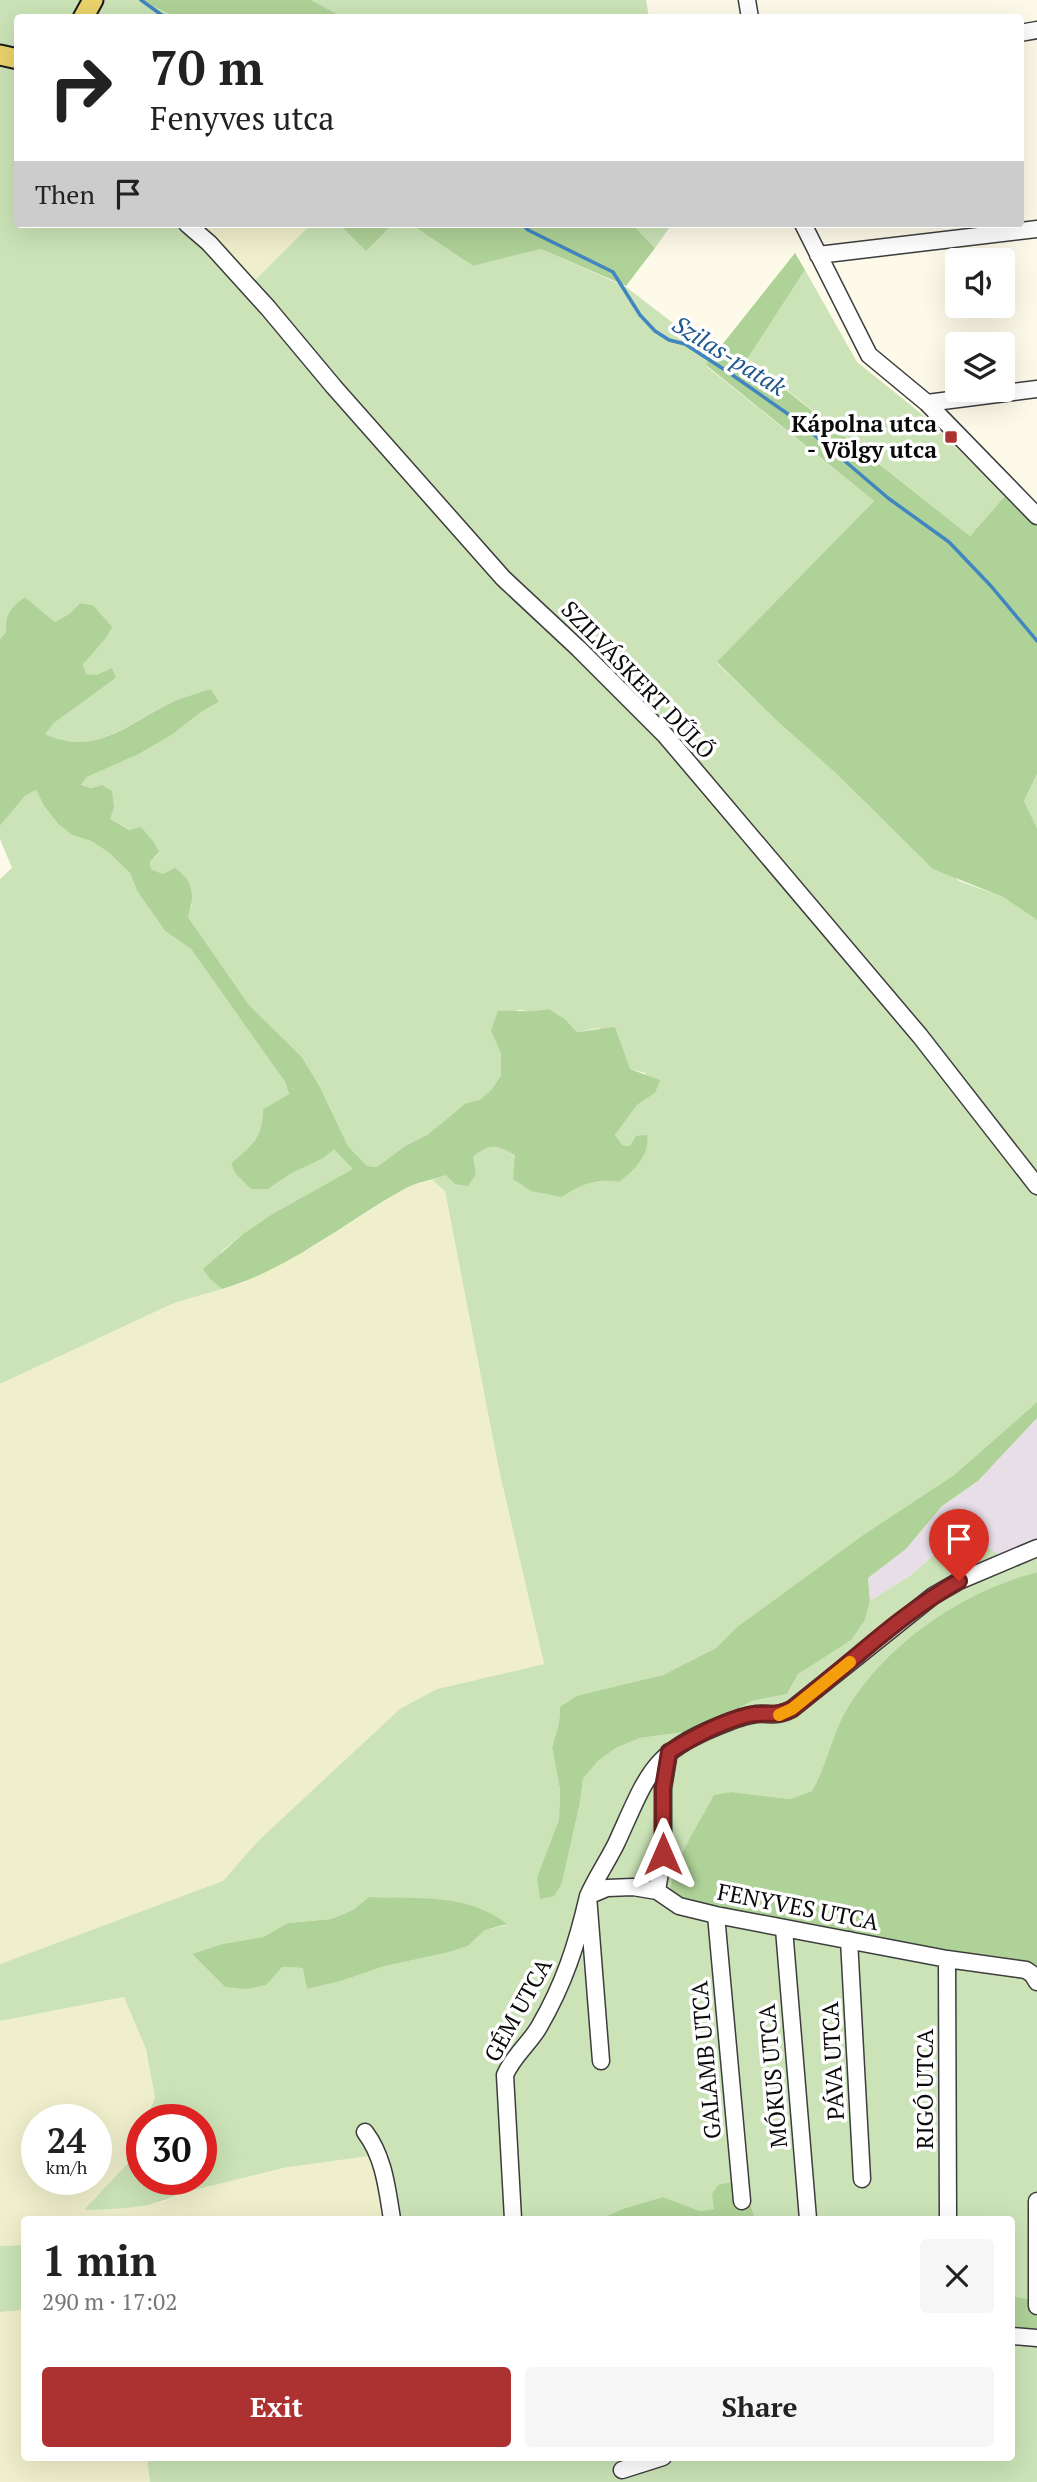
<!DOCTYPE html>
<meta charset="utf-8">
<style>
:root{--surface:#fff;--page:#f6f6f6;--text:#222;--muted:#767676;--accent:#ab3231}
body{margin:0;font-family:"PT Serif",serif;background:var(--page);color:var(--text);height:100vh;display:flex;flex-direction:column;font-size:26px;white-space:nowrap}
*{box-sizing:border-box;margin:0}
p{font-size:23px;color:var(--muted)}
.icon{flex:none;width:38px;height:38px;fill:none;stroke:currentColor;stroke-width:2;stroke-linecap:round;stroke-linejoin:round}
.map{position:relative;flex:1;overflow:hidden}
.drawer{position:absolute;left:21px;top:2216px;width:994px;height:245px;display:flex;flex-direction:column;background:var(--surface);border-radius:7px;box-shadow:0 7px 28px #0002}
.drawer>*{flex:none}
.hud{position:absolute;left:14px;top:14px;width:1010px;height:214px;border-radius:7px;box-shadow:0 7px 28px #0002;background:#fff;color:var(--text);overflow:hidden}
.tools{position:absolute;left:945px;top:248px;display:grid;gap:14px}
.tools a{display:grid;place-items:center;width:70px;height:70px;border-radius:7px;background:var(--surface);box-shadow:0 7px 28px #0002;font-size:35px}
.speed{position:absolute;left:21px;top:2104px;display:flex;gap:14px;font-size:35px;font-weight:700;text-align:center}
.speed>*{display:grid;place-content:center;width:91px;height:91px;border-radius:50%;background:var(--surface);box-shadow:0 7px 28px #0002;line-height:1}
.speed small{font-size:18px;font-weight:400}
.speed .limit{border:10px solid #d22;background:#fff;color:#111}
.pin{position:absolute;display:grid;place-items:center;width:60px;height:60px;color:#fff;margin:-72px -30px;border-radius:50% 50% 50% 0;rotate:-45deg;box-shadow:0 0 7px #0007}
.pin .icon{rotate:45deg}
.me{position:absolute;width:77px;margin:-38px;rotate:0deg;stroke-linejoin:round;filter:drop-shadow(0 0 5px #0008)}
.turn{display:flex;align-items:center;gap:24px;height:147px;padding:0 21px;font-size:32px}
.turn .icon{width:91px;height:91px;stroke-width:2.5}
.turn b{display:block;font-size:49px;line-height:60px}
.then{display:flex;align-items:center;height:66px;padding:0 21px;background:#0003;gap:14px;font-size:26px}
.round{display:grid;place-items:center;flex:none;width:74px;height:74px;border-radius:7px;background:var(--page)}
.overview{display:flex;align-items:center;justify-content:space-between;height:119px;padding:0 21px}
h1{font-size:42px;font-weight:700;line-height:52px}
.button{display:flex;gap:14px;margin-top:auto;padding:14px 21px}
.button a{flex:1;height:80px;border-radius:7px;background:var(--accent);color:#fff;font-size:28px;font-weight:700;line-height:80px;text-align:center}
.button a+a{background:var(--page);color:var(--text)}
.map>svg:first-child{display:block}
.industrial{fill:#e8dee8}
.farmland{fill:#f0efcc;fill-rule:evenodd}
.green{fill:#cbe3b7;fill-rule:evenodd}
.forest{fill:#afd298}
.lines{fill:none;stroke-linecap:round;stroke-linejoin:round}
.stream{stroke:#4186be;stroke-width:3.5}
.minor-casing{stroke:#3d3d3d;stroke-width:19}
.major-casing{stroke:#1b1b1b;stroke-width:23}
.minor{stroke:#fff;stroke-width:16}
.major{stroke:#ead36b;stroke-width:19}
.route-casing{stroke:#6f2020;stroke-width:18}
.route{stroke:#ab3231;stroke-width:12}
.slow{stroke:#f59e0b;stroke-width:12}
.poi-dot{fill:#ab3231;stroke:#fff;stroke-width:2.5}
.labels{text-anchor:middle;stroke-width:7;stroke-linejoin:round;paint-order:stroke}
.poi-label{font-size:23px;font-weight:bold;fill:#0a0a0a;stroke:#fff;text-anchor:end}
.street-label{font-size:23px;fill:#0a0a0a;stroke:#fff}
.water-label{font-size:24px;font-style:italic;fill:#21588e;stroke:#fff}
</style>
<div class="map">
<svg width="1037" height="2482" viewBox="0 0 1037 2482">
<rect width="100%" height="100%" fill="#fdfae9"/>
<!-- industrial -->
<path class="industrial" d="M1037,1418V1544L1000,1557L963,1529L911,1575L870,1601L868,1578L906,1549L942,1506L978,1481Z"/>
<!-- farmland -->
<path class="farmland" d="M198,224H311L254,281Z
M432,1180L445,1191L499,1470L544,1664L437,1689L357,1750L258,1841L223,1881L0,1964V1384L174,1303L239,1284L312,1247L409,1186Z
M124,1997L146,2048L155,2098L146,2119H142V2129L127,2164L85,2210L111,2209L163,2202L178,2194L283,2168L389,2152L399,2219H24V2245L0,2246V2021ZM37,2119H96V2179H37Z
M24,2310V2457H147L150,2482H0V2312Z"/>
<!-- green -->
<path class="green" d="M0,0H140L176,17L18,18V224H198L254,281L311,224H339L366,250L393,224H410L473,266L541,249L626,287L715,355L706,366L874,501L717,663L776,720L959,881L1003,897L1037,920V1402L954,1475L863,1535L737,1627L716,1648L663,1675L611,1689L560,1707L559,1723L552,1747L560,1790L559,1819L537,1877L562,1883L580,1803L583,1779L598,1761L616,1748L640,1738L707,1729L726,1715L752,1701L787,1694L798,1674L823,1656L865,1620L870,1601L911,1575L963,1529L1000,1556L1037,1544V1572C962,1592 890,1640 848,1707C832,1733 827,1765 812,1791L790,1799L731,1792L714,1796L704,1815L717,1909L1037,1966V2301L1012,2296V2219H755L748,2196L715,2209L700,2211L663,2197L622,2209L600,2219H399L389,2153L283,2168L178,2194C150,2209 116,2209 84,2210L127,2164L142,2129V2179H201V2119H146L155,2098L146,2049L124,1997L0,2021V1964L223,1881L258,1841L400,1709L437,1689L544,1664L499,1470L445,1191L432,1180L446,1175L484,1147L502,1146L562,1197C580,1185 597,1178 619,1182L631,1146L621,1145L615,1135L637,1105L655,1093L645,1073L630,1069L599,1028L577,1032L565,1019L549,1009L537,1012L518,1010L492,1030L501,1054V1075L491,1090L480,1101L466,1103L427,1135L405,1146L377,1167L367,1166L348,1146L320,1087L302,1057L249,1005L188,917L192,904L163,874L151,869L150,862L159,853L131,830L110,819L102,785L91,788L81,785L87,777L139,754L173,734L201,712L219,702L211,689C200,693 186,696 175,701C129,721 98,758 44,734L54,723L116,678L85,674L83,663L106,638L102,616L93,605L80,603L69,614L55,622L25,597C10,608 5,614 6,632L0,639ZM370,1897L398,1898L506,1925L485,1930L468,1946L446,1953L385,1966L341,1981L307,1989L304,1968L282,1967L225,1987L192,1954L222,1944L263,1937L288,1923L331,1919L353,1910Z
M311,0H646L649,17H343Z
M632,224H672L655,248Z
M805,270L857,362L923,415L1005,496L970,536L747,358Z
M1037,774V828L1024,801Z
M36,790L44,806L58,824L72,835L91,841L108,852L130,873L137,891L165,931L191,949L285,1082L289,1094L263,1109C262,1139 253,1144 231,1163L268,1189L292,1173L324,1158L334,1148L354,1169L269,1216L243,1234L221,1252L211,1280L222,1289L174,1303L0,1384V879L12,868L0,839V826L25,796Z
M24,2245V2310L0,2312V2246Z
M1037,2331V2482H150L147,2457H1012V2332Z"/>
<!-- forest -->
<path class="forest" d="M140,0H311L343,17H176Z
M339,224H393L366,251Z
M410,224H632L655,248L626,286L541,249L473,266Z
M795,253L805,270L747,359L970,536L1005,496L1037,523V774L1024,801L1037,828V920L1003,897L933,869L838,775L776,720L717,662L874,501L706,365Z
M25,597L55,622L69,614L80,603L93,605L112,627L106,638L83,664L86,674L97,675L112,668L116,678L54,723L45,734C98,758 130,721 175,701C186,696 199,693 211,689L219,702L201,712L173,734L139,754L87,777L81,785L91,788L102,785L112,791L114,807L110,819L130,830L141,827L153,841L159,852L150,862L151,869L163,874L175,868C194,881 195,896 188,917L249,1005L302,1057L320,1087L348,1146L367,1166L377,1167L405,1146L427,1135L466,1103L480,1100L491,1090L501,1075V1054L491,1030L498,1011C515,1010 532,1013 549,1009L565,1019L577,1032L615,1027L630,1069L660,1080L655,1093L637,1105L615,1135L622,1145L630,1146L636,1136L647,1135C650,1156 634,1170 619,1182C597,1178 580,1185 562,1197L531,1191L513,1179L515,1156C499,1144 488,1143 473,1157L476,1174L468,1186L455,1184L446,1175C433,1180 417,1182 406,1188C345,1222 290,1269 222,1289L211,1280L203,1269L243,1234L269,1216L353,1169L334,1149L324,1158L292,1173L268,1189H251L236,1174L231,1163C253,1144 262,1139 263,1109L289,1094L285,1082L191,949L165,931L137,891L130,873L108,852L91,841L72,835L58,824L44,806L36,790L25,796L0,826V639L6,632C5,614 10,608 25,597Z
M1037,1402V1418L978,1481L942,1506L906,1549L868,1578L870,1601L865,1620L851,1640L798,1674L787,1694L752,1701L726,1715L707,1729L640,1738L616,1748L598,1761L583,1779L580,1803L562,1883L554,1896L540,1899L537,1877L559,1819L560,1790L552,1747L559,1723L560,1707L577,1696L663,1675L716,1648L737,1627L863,1535L954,1475Z
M1037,1572V1966L668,1901C673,1861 695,1831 714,1795L731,1792L790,1799L812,1791C827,1765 832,1733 848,1707C890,1640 962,1592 1037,1572Z
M369,1897C417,1899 468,1893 507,1924L485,1930L468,1946L446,1953L385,1966L341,1981L307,1989L303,1968L282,1967L266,1985L246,1989L225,1987L192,1954L222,1944L263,1937L288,1923L331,1919L353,1910Z
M736,2181L748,2196L755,2219H600L622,2209L663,2197L700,2211L714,2209L712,2194L718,2185Z
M1012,2296L1037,2301V2331L1012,2332Z"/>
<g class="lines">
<!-- stream -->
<path class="stream" d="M141,0L166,18
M522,224L528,230L613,272L640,315L655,331L669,340L685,344L728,372L798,421L888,498L949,542L991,586L1037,641"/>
<defs>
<path id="minor" d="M747,0L750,18
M1020,33L1037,30
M187,224L209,243L268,308L334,387L503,578L579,649L665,735L920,1036L1037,1186
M803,224L869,355L927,403L1037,516
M818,255L1037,229
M927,403L1037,389
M657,1891L663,1854V1788L669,1752
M716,1915L742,2201
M784,1929L808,2219
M849,1940L862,2179
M947,1959L948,2219
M601,2061L588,1896C596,1878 607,1862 616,1844C649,1772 651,1751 731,1721C737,1719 744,1716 751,1715C768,1711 773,1719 792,1709L933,1596L959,1581L1037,1548
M365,2132C384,2157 387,2188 392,2219
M1037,2201V2306
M513,2219L505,2075C513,2056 529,2044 539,2027C564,1984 577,1944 588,1896L607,1888L633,1887L657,1891L679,1906L716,1915L947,1959L1026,1970L1032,1974L1037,1982
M1012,2336L1037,2338
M622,2470L663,2457"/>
<path id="major" d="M83,18L93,0
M0,55L18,59"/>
</defs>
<!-- minor casing -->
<use href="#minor" class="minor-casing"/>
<!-- major casing -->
<use href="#major" class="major-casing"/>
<!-- minor -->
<use href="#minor" class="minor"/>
<!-- major -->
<use href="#major" class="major"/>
</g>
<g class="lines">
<defs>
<path id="route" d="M663,1854V1788L669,1752C693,1737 720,1722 749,1715C766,1711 773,1718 792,1709C848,1666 898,1615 959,1581"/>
</defs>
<!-- route casing -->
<use href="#route" class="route-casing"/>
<!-- route -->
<use href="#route" class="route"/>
<!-- slow -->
<path class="slow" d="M779,1715L792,1709L850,1662"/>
</g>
<!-- markers -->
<rect class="poi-dot" x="944" y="430" width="14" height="14" rx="3.5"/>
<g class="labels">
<!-- poi labels -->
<g class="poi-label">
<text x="937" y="432">Kápolna utca<tspan x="937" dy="26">- Völgy utca</tspan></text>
</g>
<!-- street labels -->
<g class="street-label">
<text transform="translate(638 680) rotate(46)" y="8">SZILVÁSKERT DŰLŐ</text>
<text transform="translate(798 1907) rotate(11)" y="8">FENYVES UTCA</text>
<text transform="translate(518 2010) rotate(-61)" y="8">GÉM UTCA</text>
<text transform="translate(706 2060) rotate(-95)" y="8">GALAMB UTCA</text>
<text transform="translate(833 2061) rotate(-93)" y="8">PÁVA UTCA</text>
<text transform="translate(773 2076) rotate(-95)" y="8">MÓKUS UTCA</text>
<text transform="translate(925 2089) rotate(-90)" y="8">RIGÓ UTCA</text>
</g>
<!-- water labels -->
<g class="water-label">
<text transform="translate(729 356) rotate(32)" y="8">Szilas-patak</text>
</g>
</g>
</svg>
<div class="tools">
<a><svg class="icon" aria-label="sound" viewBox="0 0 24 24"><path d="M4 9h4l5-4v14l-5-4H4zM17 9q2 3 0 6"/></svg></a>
<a><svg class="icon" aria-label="layers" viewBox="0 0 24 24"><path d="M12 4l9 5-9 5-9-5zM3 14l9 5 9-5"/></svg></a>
</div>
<div class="speed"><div>24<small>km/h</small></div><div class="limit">30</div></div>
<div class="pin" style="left:959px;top:1581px;background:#d93025"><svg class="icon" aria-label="arrive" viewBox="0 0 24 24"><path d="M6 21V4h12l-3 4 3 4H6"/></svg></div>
<svg class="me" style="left:663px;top:1854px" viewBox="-20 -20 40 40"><path d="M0-17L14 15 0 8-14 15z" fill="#ab3231" stroke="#fff" stroke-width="4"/></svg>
<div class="hud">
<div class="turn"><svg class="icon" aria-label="right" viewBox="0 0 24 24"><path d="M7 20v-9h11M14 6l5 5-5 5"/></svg><div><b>70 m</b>Fenyves utca</div></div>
<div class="then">Then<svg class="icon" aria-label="arrive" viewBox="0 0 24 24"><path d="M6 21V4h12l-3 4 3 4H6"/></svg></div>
</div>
<section class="drawer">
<div class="overview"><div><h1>1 min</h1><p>290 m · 17:02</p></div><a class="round"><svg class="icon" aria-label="close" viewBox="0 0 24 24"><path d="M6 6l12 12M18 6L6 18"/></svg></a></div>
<div class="button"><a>Exit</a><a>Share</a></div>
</section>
</div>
